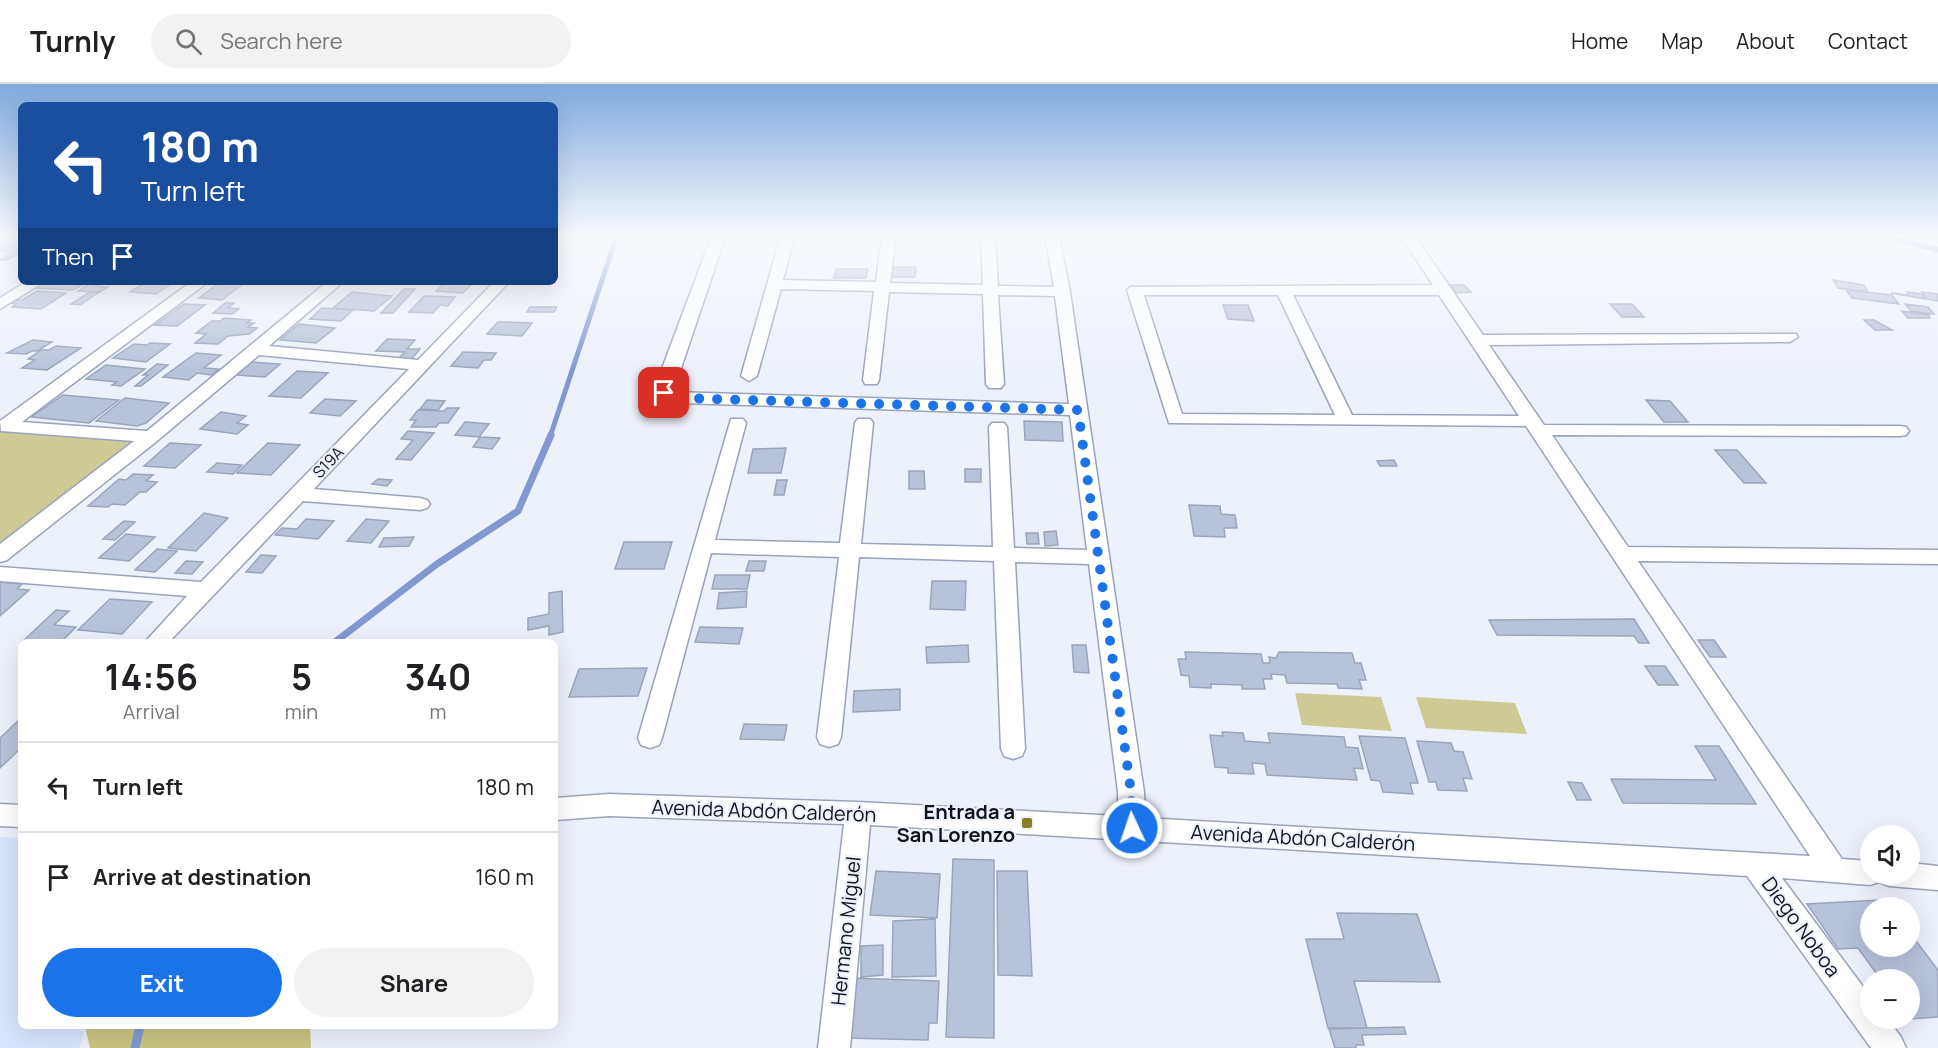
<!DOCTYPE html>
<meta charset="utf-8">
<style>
:root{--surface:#fff;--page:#f2f2f2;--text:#202124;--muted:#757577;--line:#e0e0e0;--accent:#1a73e8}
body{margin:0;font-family:Manrope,sans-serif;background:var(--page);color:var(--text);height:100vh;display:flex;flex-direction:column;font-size:22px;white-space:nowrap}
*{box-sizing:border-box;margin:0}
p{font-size:20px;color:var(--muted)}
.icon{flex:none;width:33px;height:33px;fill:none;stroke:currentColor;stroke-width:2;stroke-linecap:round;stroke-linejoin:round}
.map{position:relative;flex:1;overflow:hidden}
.drawer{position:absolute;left:18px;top:555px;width:540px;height:390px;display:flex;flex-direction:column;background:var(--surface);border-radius:9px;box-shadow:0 6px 24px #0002}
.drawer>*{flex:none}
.top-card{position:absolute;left:18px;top:18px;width:540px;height:183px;border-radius:9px;box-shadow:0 6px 24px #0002;background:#1a4fa0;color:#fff;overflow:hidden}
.fabs{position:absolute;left:1860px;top:741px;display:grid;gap:12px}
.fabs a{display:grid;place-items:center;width:60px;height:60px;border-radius:50%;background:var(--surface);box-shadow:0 6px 24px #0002;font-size:30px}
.pin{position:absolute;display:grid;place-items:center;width:51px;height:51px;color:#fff;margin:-26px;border-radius:12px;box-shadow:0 3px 9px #0006}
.me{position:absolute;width:66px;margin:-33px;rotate:357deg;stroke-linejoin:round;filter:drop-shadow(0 0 4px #0008)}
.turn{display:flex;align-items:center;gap:21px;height:126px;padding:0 24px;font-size:27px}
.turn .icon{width:78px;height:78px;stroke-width:2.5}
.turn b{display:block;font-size:42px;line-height:51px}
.then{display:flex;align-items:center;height:57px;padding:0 24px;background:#0003;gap:12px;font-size:22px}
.eta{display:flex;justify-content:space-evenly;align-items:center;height:102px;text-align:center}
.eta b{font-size:36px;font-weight:700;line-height:42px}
.action{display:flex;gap:12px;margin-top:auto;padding:12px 24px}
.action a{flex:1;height:69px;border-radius:36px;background:var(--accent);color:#fff;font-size:24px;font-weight:700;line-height:69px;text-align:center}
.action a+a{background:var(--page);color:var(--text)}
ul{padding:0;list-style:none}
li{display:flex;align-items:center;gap:18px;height:90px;padding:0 24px;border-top:2px solid var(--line)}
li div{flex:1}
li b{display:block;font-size:22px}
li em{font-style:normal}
header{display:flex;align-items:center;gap:36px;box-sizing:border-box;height:84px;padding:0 30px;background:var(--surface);border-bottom:2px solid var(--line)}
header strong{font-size:28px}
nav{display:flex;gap:33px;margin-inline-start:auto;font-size:21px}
.search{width:420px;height:54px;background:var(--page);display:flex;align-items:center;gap:15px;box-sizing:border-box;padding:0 21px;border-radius:33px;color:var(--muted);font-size:22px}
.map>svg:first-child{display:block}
.built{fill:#d9e4fe}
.green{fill:#cdca96}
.forest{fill:#cac582}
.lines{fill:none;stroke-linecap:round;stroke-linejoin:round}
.stream-far2{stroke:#8298d1;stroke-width:5}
.stream-far1{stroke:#8298d1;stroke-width:7}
.stream{stroke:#8298d1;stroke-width:9}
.building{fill:#b8c2db;stroke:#9aa4bc;stroke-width:1.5}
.minor-casing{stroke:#99a3bb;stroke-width:3}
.minor{fill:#fff;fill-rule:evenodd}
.route{stroke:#1a73e8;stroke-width:10;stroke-dasharray:0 18}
.poi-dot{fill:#867f26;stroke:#edf1fb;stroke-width:2}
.labels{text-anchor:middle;stroke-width:4.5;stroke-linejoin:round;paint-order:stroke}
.street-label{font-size:16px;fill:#10141c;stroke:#edf1fb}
.near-street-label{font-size:20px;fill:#10141c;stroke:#edf1fb}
.near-poi-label{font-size:20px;font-weight:bold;fill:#10141c;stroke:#edf1fb;text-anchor:end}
</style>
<header>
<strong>Turnly</strong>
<div class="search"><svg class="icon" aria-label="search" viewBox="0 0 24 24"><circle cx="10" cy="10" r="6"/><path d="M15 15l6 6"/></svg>Search here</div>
<nav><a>Home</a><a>Map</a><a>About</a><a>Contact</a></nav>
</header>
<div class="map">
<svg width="1938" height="964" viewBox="0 0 1938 964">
<rect width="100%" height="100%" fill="#edf1fb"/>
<!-- built -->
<path class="built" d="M0,753L21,754V942H86L79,964H0Z"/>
<!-- green -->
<path class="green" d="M0,342L151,353L0,471Z
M1295,609L1381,613L1392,647L1302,641Z
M1416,613L1515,619L1527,650L1426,644Z"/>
<!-- forest -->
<path class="forest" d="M85,942H310L311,964H90Z"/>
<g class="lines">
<!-- stream-far2 -->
<path class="stream-far2" d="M1880,151L1938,166
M550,353L617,151"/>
<!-- stream-far1 -->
<path class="stream-far1" d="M335,558L437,480L518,427L551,351"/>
<!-- stream -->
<path class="stream" d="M135,964L140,942"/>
</g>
<!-- building -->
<path class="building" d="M0,151H21V161L8,168L0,167Z
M16,166H21V168L7,176H0Z
M890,183H916L915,193H889Z
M836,185H868L866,194H834Z
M1833,196L1864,201L1868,208L1838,204Z
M45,198L82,201L73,206L36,204Z
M92,198H101L95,202L108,203L100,208L78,207Z
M146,198H154L172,199L156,210L130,208Z
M220,198H245L222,216L199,214Z
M445,198H474L463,209L436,207Z
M1450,201H1464L1471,208L1457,209Z
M404,205H415L393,229H381Z
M1846,206L1892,211L1899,220L1852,214Z
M37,207L66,209L41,225L12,223L16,220L11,219L16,216H22Z
M90,208H99L80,221L71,220Z
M352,208L392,212L374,227L333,224Z
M1907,208L1922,210L1925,215L1891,209L1909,211Z
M1922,208L1938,210V217L1927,215Z
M424,212L455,213L448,222L440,221L433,229L409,228Z
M225,219H234L228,224L239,225L232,230L213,229Z
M184,220L205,221L177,242L155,241Z
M1610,220H1632L1644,233H1622Z
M1905,220L1928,223L1934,230L1911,227Z
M1223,221H1248L1254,237L1228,235Z
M530,223H557L554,228H527Z
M322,224L353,226L341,237L310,235Z
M1902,227L1929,231L1930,234H1908Z
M224,234L251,236L247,239H254L248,243L257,244L249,250L228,252L218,260L195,259L206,250L196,249L212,237H220Z
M1864,236H1874L1892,246H1875Z
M498,238L532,239L522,252L487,250Z
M299,240L335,244L316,259L280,256Z
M387,255L415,256L407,265H420L410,277L397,276L405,268L376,267Z
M33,256L52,258L37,267H32L26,270L7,269Z
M150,259L170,260L146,278L113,274L134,260L147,261Z
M56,262L81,264L47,286L22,284L35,276L28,275L41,266H49Z
M463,268L496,269L491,276H484L478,284L451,282Z
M196,269L221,271L204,284L219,285L211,291L197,289L189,296L163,293Z
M252,278L280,280L265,293L236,291Z
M157,280L168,281L141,302H135L148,291H143Z
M106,281L145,285L121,302L112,301L117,298L86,295Z
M297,287L328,289L301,314L269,312Z
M63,311L119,316L89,339L31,333Z
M125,314L169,319L146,339L137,342L96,337Z
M325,315L356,317L340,332L310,329Z
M427,316L445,317L438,326L420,325Z
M1646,316L1670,317L1688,338H1664Z
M447,324H459L448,339H439L436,343H411L416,336H410L418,326L444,327Z
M221,328L246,332L237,339L248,341L237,350L200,345Z
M1024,337L1062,338L1063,357L1025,356Z
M465,338L489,340L479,353L455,351Z
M408,347L434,349L411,376L396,375L413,356L401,355Z
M480,353L500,354L492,365L473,363Z
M170,359L201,361L175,384L144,382Z
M268,359L300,361L271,391L237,389Z
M786,364L781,389H748L753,365Z
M1715,366H1737L1766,399H1744Z
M1394,376L1397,382H1380L1377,377Z
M217,379L242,381L233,390L207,388Z
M965,385H981V398H965Z
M909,387H924L925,405H909Z
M133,390L153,391L146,397L157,398L146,408H140L125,421L112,420L108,423L88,422L119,395L126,396Z
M378,395L392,396L387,402L372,400Z
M777,396H787L784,411H774Z
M1189,421L1220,422L1221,430L1235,431L1237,444H1224L1225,453L1194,452Z
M204,429L228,434L196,467L168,464Z
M306,435L334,437L318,455L275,451L282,444L297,445Z
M366,435L389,437L371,459L347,457Z
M124,437L135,438L115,456L103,455Z
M1056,447L1058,461L1045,462L1044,448Z
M1026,449H1038L1039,460H1027Z
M126,450L155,453L129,477L99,474Z
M414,453L409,462L379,463L384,454Z
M624,458H672L664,485H615Z
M157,465L177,467L155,488L135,486Z
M261,471L276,472L262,489L246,488Z
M186,477L203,478L192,490L175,489Z
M749,477H766L764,487H746Z
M715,491H750L747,505H712Z
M932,497H966L965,526L930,525Z
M0,498L22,500L17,505L29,506L0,532Z
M562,507L563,548L549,551V542L528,546V534L549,530V509Z
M747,507L746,523L717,525L719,509Z
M110,515L152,518L122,550L78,546Z
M56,526L69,527L54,541L76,543L61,558H22Z
M1634,535L1649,559H1639L1634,552L1497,551L1489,536Z
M700,543L743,544L739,560L695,558Z
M1698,556H1714L1726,573H1710Z
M968,561L969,578L927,579L926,563Z
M1072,561H1086L1089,589L1074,588Z
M1185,568L1261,570L1263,579H1270L1269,573L1276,574L1279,568L1352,569L1355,579H1361L1366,596H1359L1362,605L1338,604L1337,600L1287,599L1285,591L1271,590L1272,595H1263L1265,605H1242V601L1211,600V604L1190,603L1189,592L1181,591L1178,575H1186Z
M1645,582H1665L1678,601H1658Z
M647,584L638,612L569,613L579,585Z
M900,605V626L853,628L854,607Z
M21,634V664L0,684V654Z
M744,640L787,641L784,656L740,655Z
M1222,648L1243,649L1245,657L1270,659L1268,649L1344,653L1346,663L1358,664L1363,685L1354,684L1357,696L1267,691L1265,680L1252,679L1254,690L1228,689V684L1215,683L1210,651L1223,652Z
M1359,652L1405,654L1418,699H1410L1413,710L1383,708L1380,697L1371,696Z
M1417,657L1451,659L1454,667L1463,668L1472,695L1463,694L1467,707L1438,706L1436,698H1429Z
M1695,662H1719L1756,720L1623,719L1611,695L1716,696Z
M1568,698L1582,699L1591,716H1577Z
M953,775L994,776V954L946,953Z
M876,787L940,790L937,834L870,831Z
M997,787H1027L1032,892L998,891Z
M1899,815L1905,824H1870V862H1910V849L1938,886V933L1909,935L1910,896H1881L1858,864L1838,865L1807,820Z
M1337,829L1417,830L1440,898L1354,897L1367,944H1328L1306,855H1344Z
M935,835L936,892L892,893L893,837Z
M883,861V891L861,893V862Z
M851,894L939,897L937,939H929L928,956L845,954Z
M1404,943L1406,950L1362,951L1364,961H1356V964H1335L1329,945Z"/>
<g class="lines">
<defs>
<path id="minor" d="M712,151H726L673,308L1069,320L1055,212L998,211L1004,300L1001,304H989L986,300L983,210L889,208L879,296L877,300H865L863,296L874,207L781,205L757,292L749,297L741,292L781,151H795L783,196L876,198L882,151H896L890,199L983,201L981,151H995L998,202L1054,203L1045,151H1059L1070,208L1144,708L1145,734L1810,772L1526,342L1169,339L1127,206L1130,203L1433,201L1400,151H1414L1483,251L1796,250L1798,253L1790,258L1489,261L1544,341L1900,342L1906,343L1909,347L1906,351L1900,352L1552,351L1628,463L1938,466V480L1638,477L1842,775L1870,777V790H1910V779L1938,782V806L1889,802L1879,798L1870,801L1782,794L1870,912V934H1887L1901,953L1906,964H1871L1747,792L870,741L850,964H818L844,740L609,732L555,736V714L609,710L858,718L1118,732V708L1089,480L1015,478L1025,665L1022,672L1013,675L1004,672L1001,665L994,477L859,473L841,653L838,660L829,663L820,660L817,653L839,473L711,469L662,654L659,661L650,664L641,661L638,654L731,335H743L746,339L715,456L840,459L855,339L858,335H870L873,339L861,460L993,463L989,343L992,339H1004L1007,343L1014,464L1087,466L1070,331L679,319L661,316L654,306ZM1144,211H1278L1335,331L1182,330ZM1293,211H1439L1519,332L1352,331Z
M26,198H44L0,225V214Z
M191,198H208L22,338L147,347L327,198H343L269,262L418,276L494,198H509L314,405L420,414L427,416L430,420L427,424L420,426L303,417L169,558H145L187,512L0,497V483L201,498L409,285L259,271L157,357L7,476L0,478V460L134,357L1,347L0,337Z
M0,720L21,721V743L0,742Z"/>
</defs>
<!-- minor casing -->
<use href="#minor" class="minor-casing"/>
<!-- minor -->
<use href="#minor" class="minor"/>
</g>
<!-- sky -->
<linearGradient id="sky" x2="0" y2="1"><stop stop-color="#7fa9df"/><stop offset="0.53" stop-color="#f7f9fd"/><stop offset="1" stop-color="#f7f9fd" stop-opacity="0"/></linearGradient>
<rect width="1938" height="286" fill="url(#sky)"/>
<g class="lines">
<!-- route -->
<path class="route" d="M664,309L679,314L1078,326L1131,708L1132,744"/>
</g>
<!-- markers -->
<rect class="poi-dot" x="1021" y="733" width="12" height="12" rx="3"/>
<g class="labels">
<!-- street labels -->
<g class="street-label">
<text transform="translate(328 378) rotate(-46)" y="6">S19A</text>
</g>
<!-- near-street labels -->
<g class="near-street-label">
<text transform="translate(764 727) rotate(2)" y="7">Avenida Abdón Calderón</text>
<text transform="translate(1303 754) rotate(3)" y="7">Avenida Abdón Calderón</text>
<text transform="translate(1801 843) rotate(54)" y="7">Diego Noboa</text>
<text transform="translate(846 847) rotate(-84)" y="7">Hermano Miguel</text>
</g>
<!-- near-poi labels -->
<g class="near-poi-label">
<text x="1015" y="735">Entrada a<tspan x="1015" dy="23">San Lorenzo</tspan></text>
</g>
</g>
</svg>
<div class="fabs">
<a><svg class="icon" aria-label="sound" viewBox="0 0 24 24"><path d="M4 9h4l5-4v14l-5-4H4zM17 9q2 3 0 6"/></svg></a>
<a>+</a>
<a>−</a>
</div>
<div class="pin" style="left:664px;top:309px;background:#d93025"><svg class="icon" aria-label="arrive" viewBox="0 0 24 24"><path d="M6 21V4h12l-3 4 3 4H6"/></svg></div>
<svg class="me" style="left:1132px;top:744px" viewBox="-20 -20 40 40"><circle r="17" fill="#1a73e8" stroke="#fff" stroke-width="3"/><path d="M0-11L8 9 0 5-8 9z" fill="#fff"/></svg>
<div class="top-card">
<div class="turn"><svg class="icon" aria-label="left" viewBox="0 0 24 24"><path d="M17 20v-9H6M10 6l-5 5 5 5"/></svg><div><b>180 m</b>Turn left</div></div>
<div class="then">Then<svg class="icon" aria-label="arrive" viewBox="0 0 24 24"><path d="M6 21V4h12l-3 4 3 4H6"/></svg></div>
</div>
<section class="drawer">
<div class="eta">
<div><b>14:56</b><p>Arrival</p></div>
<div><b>5</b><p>min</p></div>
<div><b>340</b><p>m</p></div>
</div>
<ul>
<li><svg class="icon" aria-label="left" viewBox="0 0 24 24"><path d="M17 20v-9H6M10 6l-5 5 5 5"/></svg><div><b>Turn left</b></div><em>180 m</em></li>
<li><svg class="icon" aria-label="arrive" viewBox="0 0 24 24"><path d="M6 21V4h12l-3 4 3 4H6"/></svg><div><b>Arrive at destination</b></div><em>160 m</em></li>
</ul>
<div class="action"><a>Exit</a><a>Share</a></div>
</section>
</div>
